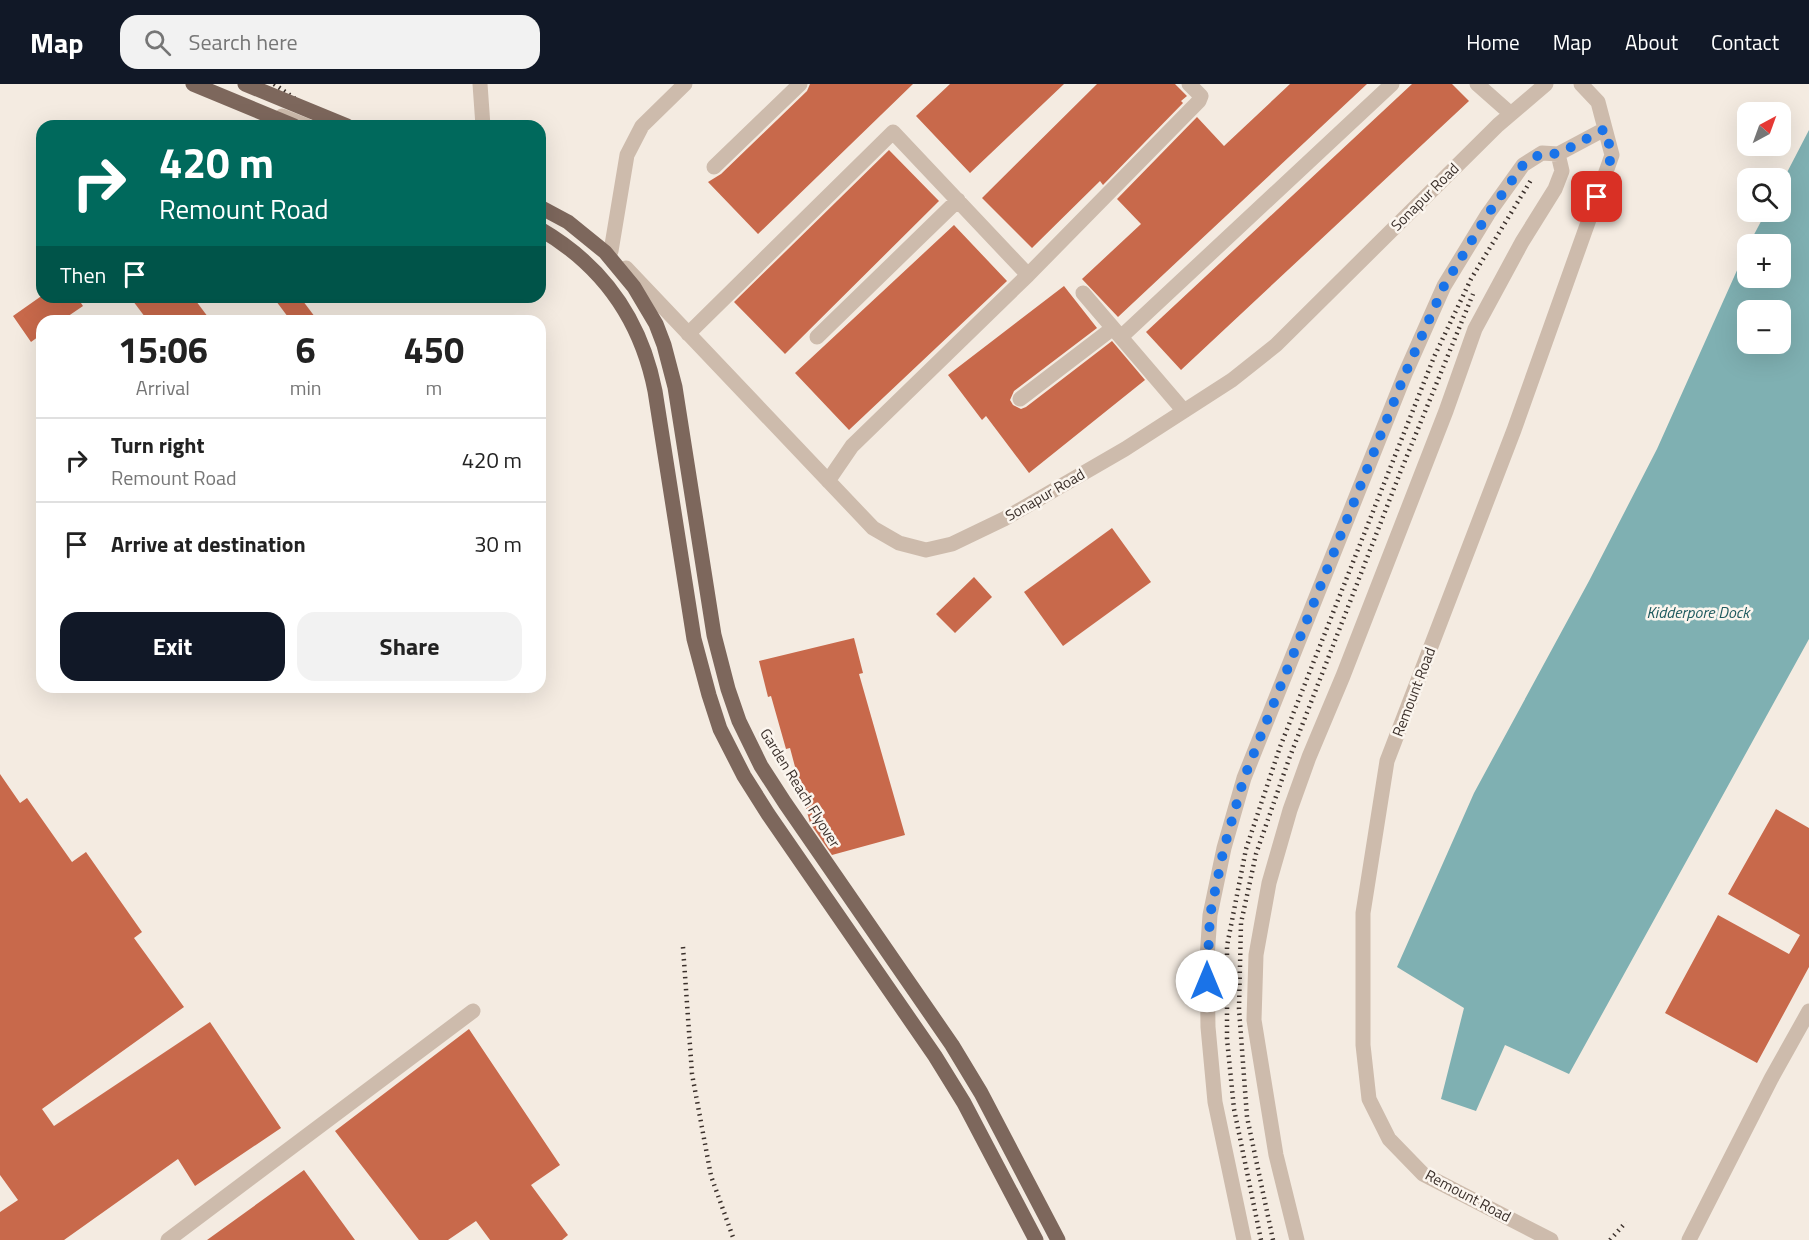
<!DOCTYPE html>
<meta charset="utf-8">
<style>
:root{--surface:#fff;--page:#f2f2f2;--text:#222;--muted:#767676;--line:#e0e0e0;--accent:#111827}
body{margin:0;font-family:"Titillium Web",sans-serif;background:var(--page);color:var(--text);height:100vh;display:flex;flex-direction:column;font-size:22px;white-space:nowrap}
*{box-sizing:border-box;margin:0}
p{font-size:20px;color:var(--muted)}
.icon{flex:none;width:33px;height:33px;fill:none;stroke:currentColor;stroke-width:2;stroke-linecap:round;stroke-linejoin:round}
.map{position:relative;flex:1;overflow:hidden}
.sheet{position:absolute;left:36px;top:231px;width:510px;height:378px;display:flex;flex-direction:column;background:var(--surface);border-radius:18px;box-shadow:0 6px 24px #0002}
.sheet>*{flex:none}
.banner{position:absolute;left:36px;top:36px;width:510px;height:183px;border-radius:18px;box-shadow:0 6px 24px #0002;background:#00695c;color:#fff;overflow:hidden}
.needle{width:39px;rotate:41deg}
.controls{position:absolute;left:1737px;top:18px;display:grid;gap:12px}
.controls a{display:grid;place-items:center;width:54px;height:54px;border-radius:12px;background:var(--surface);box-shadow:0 6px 24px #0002;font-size:30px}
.pin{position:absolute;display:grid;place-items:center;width:51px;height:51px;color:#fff;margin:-26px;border-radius:12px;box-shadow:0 3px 9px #0006}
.me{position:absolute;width:66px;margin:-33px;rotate:0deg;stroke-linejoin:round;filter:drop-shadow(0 0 4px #0008)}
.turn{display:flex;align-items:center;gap:21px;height:126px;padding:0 24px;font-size:27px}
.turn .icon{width:78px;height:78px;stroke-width:2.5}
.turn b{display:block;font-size:42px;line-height:51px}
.then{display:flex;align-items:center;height:57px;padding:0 24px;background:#0003;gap:12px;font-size:22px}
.eta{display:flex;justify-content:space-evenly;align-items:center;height:102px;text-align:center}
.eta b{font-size:36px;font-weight:700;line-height:42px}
.cta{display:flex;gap:12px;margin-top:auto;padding:12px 24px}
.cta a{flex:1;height:69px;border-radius:18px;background:var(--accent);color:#fff;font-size:24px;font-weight:700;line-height:69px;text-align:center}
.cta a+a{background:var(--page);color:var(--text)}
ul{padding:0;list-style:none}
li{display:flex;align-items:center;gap:18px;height:84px;padding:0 24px;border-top:2px solid var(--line)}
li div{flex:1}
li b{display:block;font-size:22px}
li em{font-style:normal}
header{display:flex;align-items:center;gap:36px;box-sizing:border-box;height:84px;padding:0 30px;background:var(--accent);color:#fff}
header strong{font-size:28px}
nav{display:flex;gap:33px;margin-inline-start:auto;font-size:21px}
.search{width:420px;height:54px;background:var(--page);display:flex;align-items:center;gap:15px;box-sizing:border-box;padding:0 21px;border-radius:18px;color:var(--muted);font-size:22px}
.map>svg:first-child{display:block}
.water{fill:#7fb0b2;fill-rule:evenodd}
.building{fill:#c8694b}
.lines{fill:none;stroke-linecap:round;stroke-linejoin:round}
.minor{stroke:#cdbbac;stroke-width:15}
.major{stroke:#7d675c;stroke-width:15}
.rail{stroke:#3b302b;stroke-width:4.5;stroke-dasharray:1.5 4.5;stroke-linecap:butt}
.major-bridge{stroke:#7d675c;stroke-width:15}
.route{stroke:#1a73e8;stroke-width:10;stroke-dasharray:0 18}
.labels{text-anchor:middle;stroke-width:5;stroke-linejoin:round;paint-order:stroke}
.street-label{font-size:15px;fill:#3b302b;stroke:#fbf5ee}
.water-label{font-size:16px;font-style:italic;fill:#1f5a5e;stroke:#fbf5ee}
</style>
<header>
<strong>Map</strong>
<div class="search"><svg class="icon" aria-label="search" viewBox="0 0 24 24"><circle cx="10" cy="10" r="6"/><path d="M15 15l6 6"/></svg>Search here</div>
<nav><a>Home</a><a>Map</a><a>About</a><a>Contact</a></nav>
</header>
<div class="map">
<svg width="1809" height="1156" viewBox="0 0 1809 1156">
<rect width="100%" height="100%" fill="#f4ebe1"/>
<!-- water -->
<path class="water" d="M1809,46V555L1569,990L1505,961L1476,1027L1441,1015L1464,924L1397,883L1474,709L1589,497L1657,365L1747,164L1748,194H1780V160H1749L1766,128H1780L1781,100ZM1748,226H1780V260H1748Z"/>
<!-- building -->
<path class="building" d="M810,0H913L758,150L708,98L721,90L807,7Z
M950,0H1064L970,89L916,32Z
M1097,0H1175L1187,12L1181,17L1183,19L1103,101L1100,97L1032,164L982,114Z
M1290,0H1367L1118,233L1082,195L1141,140L1117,115L1197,33L1224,62Z
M1412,0H1452L1469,17L1181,286L1146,248Z
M889,66L939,117L785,270L734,218Z
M954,141L1007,197L849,346L795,289Z
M1064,202L1097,244L1014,307L1010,316L1013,321L1021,325L1026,323L1112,257L1145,296L1029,389L986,332L982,336L948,291Z
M40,213H77L83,222L61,237H42V250L31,258L13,232Z
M130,213H193L211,237H148Z
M273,213H300L318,237H291Z
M1112,444L1151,498L1063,562L1024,508Z
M974,493L992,513L955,549L936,530Z
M854,554L863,589L859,590L905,751L832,771L810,739L790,664L786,665L771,612L768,613L759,577Z
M0,690L20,719L27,714L72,778L86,768L142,848L134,854L184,923L42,1025L54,1042L210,938L281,1044L195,1102L178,1075L64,1156H0V1128L18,1116L0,1091Z
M1776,725L1809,744V883L1757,979L1665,929L1718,831L1789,870L1800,851L1728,810Z
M469,945L560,1081L531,1101L568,1151L562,1156H490L476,1137L448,1156H419L335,1047Z
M304,1086L355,1156H207Z"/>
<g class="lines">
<!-- minor -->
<path class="minor" d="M480,0L483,42
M1477,0L1511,30
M282,32L307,42
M714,83L800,0
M611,167L627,71L642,42L685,0
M626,184L873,444L899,459L926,466L952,460L1004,435L1125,365L1232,296L1276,261L1498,41L1546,0
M1028,191L1199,17L1201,12L1189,0
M1083,209L1184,327
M688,250L893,48L1028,191L852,362L828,397
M817,253L958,116
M1121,253L1392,0
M1020,315L1113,244
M168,1156L473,927
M1244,1156L1215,1018L1208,943L1207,874L1210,831L1224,764L1244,694L1405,290L1444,202L1488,130L1523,81L1542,69L1558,70
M1297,1156L1276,1071L1254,936L1256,871L1269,799L1290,726L1309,673L1343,592L1446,327L1475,245L1522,158L1555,105L1562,87L1558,70L1605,45
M1551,1156L1423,1090L1389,1055L1369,1015L1363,961V829L1387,677L1514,346L1612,71L1598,18L1581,0
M1689,1156L1771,995L1809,927"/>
<!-- major -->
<path class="major" d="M193,0L294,42
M540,145C602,181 641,236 655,307L694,555L709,611L720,645L744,692L768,730L935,972L964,1019L1036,1156"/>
<!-- rail -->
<path class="rail" d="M274,0L334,42
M683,863L692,990L711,1092L734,1156
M1261,1156L1234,1025L1227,955V862L1246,765L1280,663L1434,273L1471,195L1531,96
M1273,1156L1247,1033L1239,925L1241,839L1256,770L1289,675L1400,389L1473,210
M1610,1156L1626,1138"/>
<!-- major-bridge -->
<path class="major-bridge" d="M245,0L347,42
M540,123L568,138L605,168L634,203L656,240L664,261L675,303L714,551L728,605L739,637L761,682L785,719L952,961L981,1009L1058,1156"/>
</g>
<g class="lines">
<!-- route -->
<path class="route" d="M1207,897L1210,831L1224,764L1244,694L1405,290L1444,202L1488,130L1523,81L1542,69L1558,70L1605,45L1612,71L1597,113"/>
</g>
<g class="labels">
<!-- street labels -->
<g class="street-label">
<text transform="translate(1425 113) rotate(-45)" y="5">Sonapur Road</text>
<text transform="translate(1045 411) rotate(-30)" y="5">Sonapur Road</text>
<text transform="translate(1414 608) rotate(-69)" y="5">Remount Road</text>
<text transform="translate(800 704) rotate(58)" y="5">Garden Reach Flyover</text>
<text transform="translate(1468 1112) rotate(28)" y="5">Remount Road</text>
</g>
<!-- water labels -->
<g class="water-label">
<text x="1698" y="534">Kidderpore Dock</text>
</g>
</g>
</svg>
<div class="controls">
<a><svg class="needle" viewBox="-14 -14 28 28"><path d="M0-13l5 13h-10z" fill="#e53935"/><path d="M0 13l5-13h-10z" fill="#767676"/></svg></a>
<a><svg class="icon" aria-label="search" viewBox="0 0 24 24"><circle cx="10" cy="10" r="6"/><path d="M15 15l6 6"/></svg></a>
<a>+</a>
<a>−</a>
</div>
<div class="pin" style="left:1597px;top:113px;background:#d93025"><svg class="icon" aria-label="arrive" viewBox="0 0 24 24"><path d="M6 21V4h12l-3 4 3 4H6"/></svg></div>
<svg class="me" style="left:1207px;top:897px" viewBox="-20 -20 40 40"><circle r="19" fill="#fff"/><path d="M0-13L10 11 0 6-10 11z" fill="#1a73e8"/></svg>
<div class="banner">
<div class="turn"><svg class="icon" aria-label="right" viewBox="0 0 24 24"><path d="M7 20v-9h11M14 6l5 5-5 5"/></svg><div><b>420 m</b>Remount Road</div></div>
<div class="then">Then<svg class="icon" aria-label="arrive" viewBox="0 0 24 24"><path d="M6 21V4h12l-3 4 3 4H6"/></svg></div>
</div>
<section class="sheet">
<div class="eta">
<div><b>15:06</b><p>Arrival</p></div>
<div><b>6</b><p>min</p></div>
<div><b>450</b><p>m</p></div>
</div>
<ul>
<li><svg class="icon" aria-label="right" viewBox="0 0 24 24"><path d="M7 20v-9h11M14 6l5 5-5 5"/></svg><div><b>Turn right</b><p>Remount Road</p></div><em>420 m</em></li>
<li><svg class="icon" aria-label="arrive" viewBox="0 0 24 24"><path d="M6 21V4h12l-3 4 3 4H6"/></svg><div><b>Arrive at destination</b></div><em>30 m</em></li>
</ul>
<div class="cta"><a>Exit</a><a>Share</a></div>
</section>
</div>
